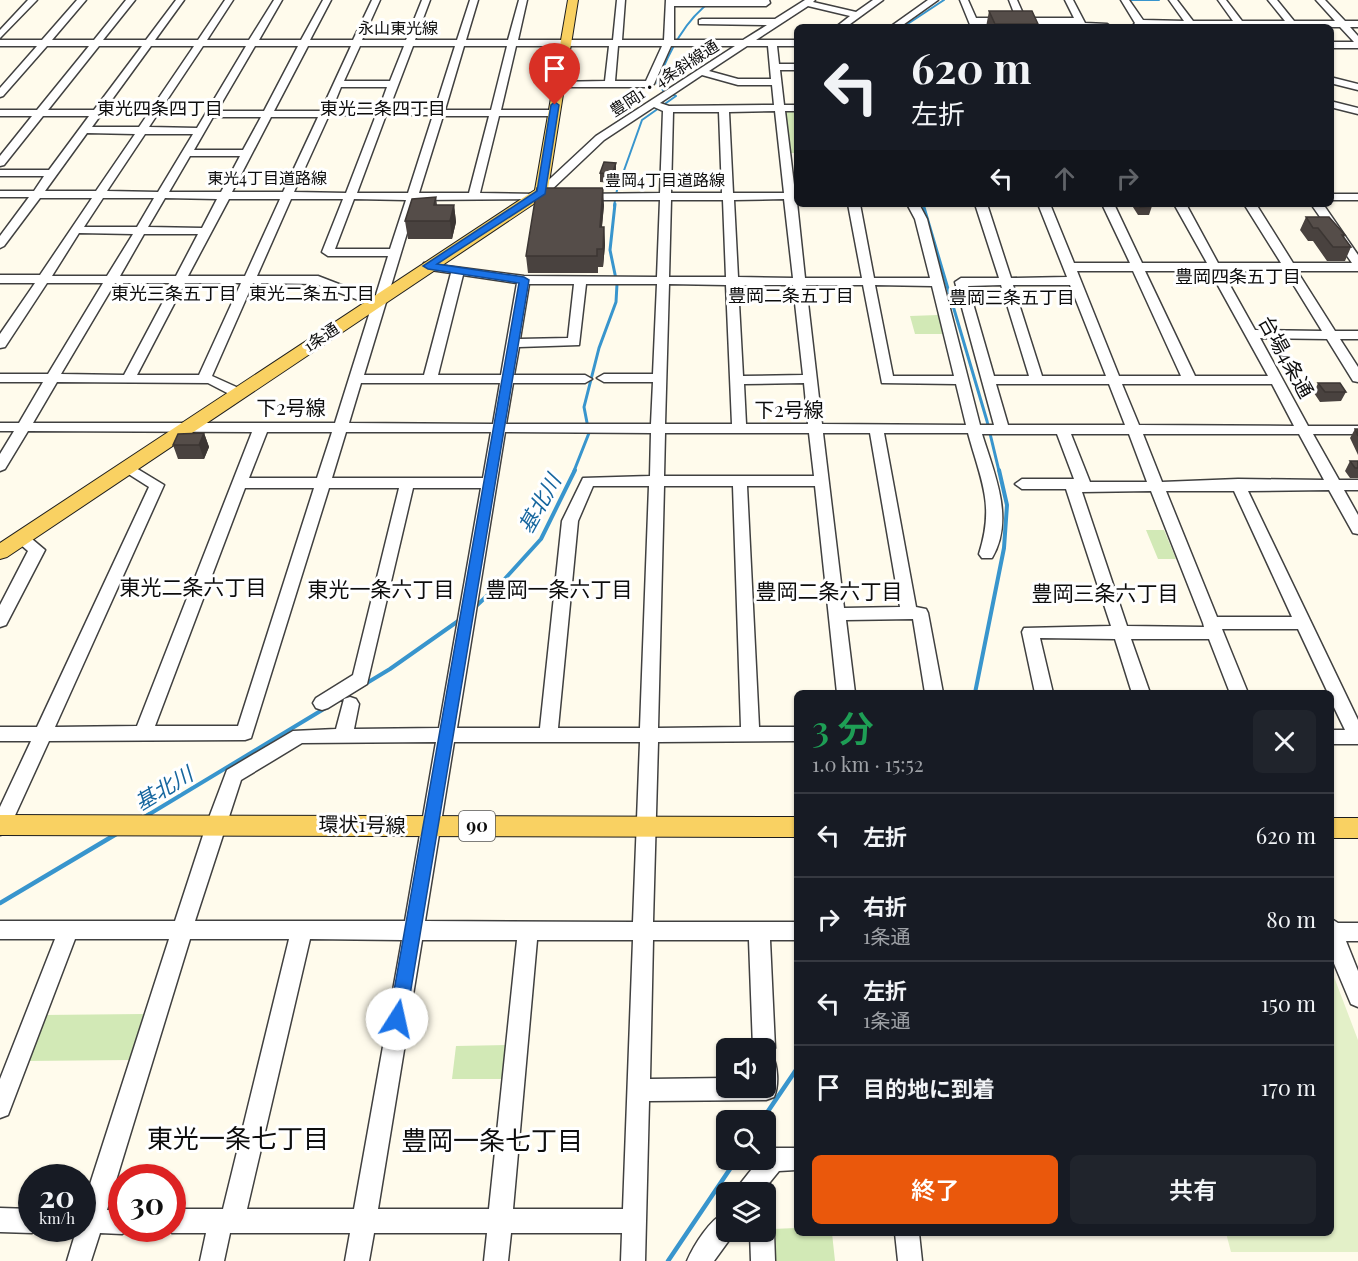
<!DOCTYPE html>
<html lang="ja">
<meta charset="utf-8">
<style>
:root{--surface:#171b24;--page:#20242c;--text:#f1f3f6;--muted:#9ea1a6;--line:#363941;--accent:#ea580c}
body{margin:0;font-family:"Playfair Display","Noto Sans JP",serif;background:var(--page);color:var(--text);height:100vh;display:flex;flex-direction:column;font-size:22px;white-space:nowrap}
*{box-sizing:border-box;margin:0}
p{font-size:20px;color:var(--muted)}
.icon{flex:none;width:33px;height:33px;fill:none;stroke:currentColor;stroke-width:2;stroke-linecap:round;stroke-linejoin:round}
.map{position:relative;flex:1;overflow:hidden}
.sheet{position:absolute;left:794px;top:690px;width:540px;height:546px;display:flex;flex-direction:column;background:var(--surface);border-radius:9px;box-shadow:0 2px 4px #0004}
.sheet>*{flex:none}
.top-card{position:absolute;left:794px;top:24px;width:540px;height:183px;border-radius:9px;box-shadow:0 2px 4px #0004;background:#171b24;color:var(--text);overflow:hidden}
.tools{position:absolute;left:716px;top:1038px;display:grid;gap:12px}
.tools a{display:grid;place-items:center;width:60px;height:60px;border-radius:9px;background:var(--surface);box-shadow:0 2px 4px #0004;font-size:30px}
.speed{position:absolute;left:18px;top:1164px;display:flex;gap:12px;font-size:30px;font-weight:700;text-align:center}
.speed>*{display:grid;place-content:center;width:78px;height:78px;border-radius:50%;background:var(--surface);box-shadow:0 2px 4px #0004;line-height:1}
.speed small{font-size:15px;font-weight:400}
.speed .limit{border:9px solid #d22;background:#fff;color:#111}
.pin{position:absolute;display:grid;place-items:center;width:51px;height:51px;color:#fff;margin:-62px -26px;border-radius:50% 50% 50% 0;rotate:-45deg;box-shadow:0 0 6px #0007}
.pin .icon{rotate:45deg}
.me{position:absolute;width:66px;margin:-33px;rotate:10deg;stroke-linejoin:round;filter:drop-shadow(0 0 4px #0008)}
.turn{display:flex;align-items:center;gap:21px;height:126px;padding:0 18px;font-size:27px}
.turn .icon{width:78px;height:78px;stroke-width:2.5}
.turn b{display:block;font-size:42px;line-height:51px}
.lanes{display:flex;align-items:center;height:57px;padding:0 18px;background:#0003;justify-content:center;gap:30px;direction:ltr}
.lanes .off{opacity:.35}
.round{display:grid;place-items:center;flex:none;width:63px;height:63px;border-radius:9px;background:var(--page)}
.overview{display:flex;align-items:center;justify-content:space-between;height:102px;padding:0 18px}
h1{font-size:36px;font-weight:600;line-height:45px;color:#1e9e55}
.primary-button{display:flex;gap:12px;margin-top:auto;padding:12px 18px}
.primary-button a{flex:1;height:69px;border-radius:9px;background:var(--accent);color:#fff;font-size:24px;font-weight:600;line-height:69px;text-align:center}
.primary-button a+a{background:var(--page);color:var(--text)}
ul{padding:0;list-style:none}
li{display:flex;align-items:center;gap:18px;height:84px;padding:0 18px;border-top:2px solid var(--line)}
li div{flex:1}
li b{display:block;font-size:22px}
li em{font-style:normal}
.map>svg:first-child{display:block}
.green{fill:#d2e9b6}
.pitch{fill:#e3f0c8}
.lines{fill:none;stroke-linecap:round;stroke-linejoin:round}
.stream-far3{stroke:#3895cd;stroke-width:2}
.stream-far2{stroke:#3895cd;stroke-width:3}
.stream-far1{stroke:#3895cd;stroke-width:4}
.stream{stroke:#3895cd;stroke-width:4.5}
.minor-casing{stroke:#404040;stroke-width:3}
.major-casing{stroke:#1e1e1e;stroke-width:2}
.minor{fill:#fff;fill-rule:evenodd}
.major{fill:#f9d162;fill-rule:evenodd}
.wall{fill:#49423f}
.shaded-wall{fill:#3c3633}
.building{fill:#554d49;stroke:#3c3633;stroke-width:1.5}
.route{fill:#1a73e8;stroke:#114b97;stroke-width:1.5}
.labels{text-anchor:middle;stroke-width:6;stroke-linejoin:round;paint-order:stroke}
.far-street-label{font-size:16px;fill:#0d0d0d;stroke:#fff}
.far-neighbourhood-label{font-size:18px;fill:#0d0d0d;stroke:#fff}
.shield{fill:#fff;stroke:#565656;stroke-width:1.5}
.shield-label{font-size:18px;font-weight:bold;fill:#0d0d0d}
.street-label{font-size:20px;fill:#0d0d0d;stroke:#fff}
.water-label{font-size:21px;font-style:italic;fill:#16669e;stroke:#fff}
.neighbourhood-label{font-size:21px;fill:#0d0d0d;stroke:#fff}
.near-neighbourhood-label{font-size:26px;fill:#0d0d0d;stroke:#fff}
</style>
<div class="map">
<svg width="1358" height="1261" viewBox="0 0 1358 1261">
<rect width="100%" height="100%" fill="#fffbec"/>
<!-- green -->
<path class="green" d="M784,111H796V153H790Z
M938,315L944,334H915L910,316Z
M1146,530H1164L1176,559H1158Z
M144,1014L130,1060L26,1061L42,1015Z
M507,1045L504,1079H452L456,1046Z
M796,1228V1233H832L835,1261H774L772,1229Z"/>
<!-- pitch -->
<path class="pitch" d="M1331,969L1358,1040V1252H1231L1226,1233H1330Z"/>
<g class="lines">
<!-- stream-far3 -->
<path class="stream-far3" d="M1126,0H1159
M903,27L944,0
M614,206L617,190L642,120L676,96L663,90L657,83C669,52 685,19 713,0"/>
<!-- stream-far2 -->
<path class="stream-far2" d="M923,204L987,421L999,471
M574,471L589,433L584,407L599,348L616,302L617,284L610,250L615,204"/>
<!-- stream-far1 -->
<path class="stream-far1" d="M474,608L502,582L541,539L575,470
M975,693L1004,548L1007,505L999,470
M148,815L390,669L461,619"/>
<!-- stream -->
<path class="stream" d="M145,817L150,814
M0,903L118,833
M762,1120L796,1070
M668,1261L736,1160"/>
<defs>
<path id="minor" d="M28,0H37L0,38V30Z
M77,0H86L52,40H94L126,0H135L103,40H146L176,0H184L155,40H198L225,0H233L207,40H249L274,0H282L259,40H301L323,0H331L310,40H353L372,0H380L362,40H406L422,0H430L415,40H457L470,0H478L466,40H508L519,0H527L518,40H613L617,0H625L622,40H664L666,0H769L770,3L766,6H674V40H743L767,25L699,24V20L702,19H775L805,0H815L813,2L856,12L873,0H883L846,27H836L850,16L808,6L756,40H796V46H777L779,64H796V70H780L784,105H796V111H785L795,193H796L805,278H862L848,204H860L874,278H930L915,219L907,204H919L927,219L980,425H994L955,282L961,278H999L975,204H987L1011,278L1067,277L1038,204H1050L1074,263H1130L1102,204H1114L1142,263H1207L1174,204H1186L1218,263H1281L1244,204H1256L1293,263H1352L1311,204H1323L1358,255V271H1297L1335,331H1358V339H1340L1358,367V382L1353,381L1327,339L1260,338L1308,426H1358V434H1313L1339,480H1358V490H1344L1358,515V534L1353,533L1329,490L1248,491L1358,720V744H1330V730H1345L1330,699V693H1328L1298,629H1222L1248,693H1230L1209,639H1131L1150,693H1132L1115,639L1040,638L1053,693H1035L1022,632L1024,628L1111,626L1066,489H1022L1015,484L1022,479H1074L1057,434H982C994,473 1015,519 992,558H982L979,554C995,504 981,481 968,433H884L916,607L926,609L928,613L943,693H925L913,619L846,620L855,693H837L815,486H747L759,727H796V741L658,742L653,922H796V940H770L775,1048L772,1055C778,1066 779,1085 774,1097L766,1100L649,1101L645,1261H621L622,1233H511L508,1261H484L487,1233H374L369,1261H345L350,1233H230L224,1261H200L206,1233H172L163,1228H172V1209H223L289,939H190L107,1210H122V1228H131L122,1234L100,1233L91,1261H67L76,1231L73,1228H82V1209L169,939H75L8,1115L0,1118V1079L55,939H0V921H175L207,823L227,770L293,731L336,729L344,699L350,697L356,699L359,704L354,729L439,728L481,488H413L367,684L328,708L322,710L316,708L313,703L316,698L353,675L399,488H329L251,738L245,740L49,741L7,833L0,835V807L31,741H0V727H37L149,487L119,468L126,463L131,465L164,485L55,727L137,726L252,432L28,431L5,469L0,471V454L14,431H0V423H19L43,382H0V374H48L103,283H47L5,347L0,348V334L35,283H0V275H40L92,198H40L4,246L0,248V236L29,197H0V191H34L44,176H0V170H49L89,116H43L4,165L0,166V156L32,116H0V110H37L89,46H47L3,96L0,97V88L37,46H0V40H42ZM99,46H142L94,110H48ZM151,46H194L139,127H92ZM203,46H246L197,128L149,127ZM255,46H298L264,111H217ZM308,46H351L321,111H274ZM360,46H404L390,81H344ZM413,46H455L435,109H389ZM464,46H507L491,110H445ZM516,46H609L605,81L555,82L553,84L558,87H649L654,84L671,46H735L596,136L538,190V194L480,193L499,116H553L558,113L553,110H501ZM618,46H662L646,81H615ZM747,46H768L771,79H738L709,71ZM702,75L738,85H772L774,105L669,106L660,103ZM341,87H387L379,109H332ZM654,107L663,111L660,193L581,194L575,197L581,200H660L657,277L524,276L424,263V269L451,273L424,375H364L417,200L551,199V195L547,194L604,140ZM775,111L784,193H733L729,112ZM673,112H719L722,193H671ZM329,115H376L346,193L294,192ZM386,115H433L408,193H357ZM443,116H489L469,193H419ZM213,117H261L243,150H194ZM271,117H318L283,192H232ZM87,133L135,134L96,191H45ZM145,134H193L158,192L107,191ZM190,156H240L221,192H169ZM103,198H154L137,227H84ZM165,198L217,199L202,228L148,227ZM229,199H280L245,276H188ZM291,199H343L322,252L328,256H388L375,298L318,276H257ZM354,199L406,200L390,249H335ZM784,199L793,278L738,277L734,200ZM671,200H723L726,277H669ZM79,233L133,234L107,276H52ZM144,234H198L176,276H120ZM1077,271H1133L1181,376H1119ZM1145,271H1210L1268,376H1195ZM1222,271H1285L1322,331L1255,330ZM463,275L517,283L501,375H438ZM115,283H173L124,375L61,374ZM185,283H241L199,375H137ZM253,283L316,284L372,305L335,423H33L57,382L208,383L233,396H243L245,393L243,390L212,376ZM529,284H574L568,338L520,339ZM586,284H657L653,374H604L597,378L604,382H653L651,424H506L513,383H585L592,379L585,375H514L519,347L579,345ZM669,284L726,285L732,424H665ZM738,285H793L803,375L743,376ZM806,285H863L882,383L956,384L966,425L822,424ZM875,285L932,286L954,376H893ZM1001,285L1029,376H994L968,286ZM1013,285H1070L1106,376H1042ZM361,383H500L493,424L349,423ZM804,383L808,424H746L744,384ZM996,384H1109L1125,425H1008ZM1122,384H1272L1294,426L1139,425ZM267,432H332L317,478H249ZM346,432H491L483,478H332ZM505,432L651,433L650,476L583,478L562,521L540,728H457ZM665,433H809L814,476H664ZM823,433H870L900,607L844,608ZM1071,434H1129L1147,482H1090ZM1143,434H1299L1324,480L1238,479L1162,482ZM593,486H649L640,728H558L578,521ZM664,486H733L741,727L658,728ZM245,488H314L238,726H155ZM1151,491L1203,623L1204,627L1127,626L1082,492ZM1166,491H1234L1292,617H1217ZM436,742L405,921H195L241,780L302,743ZM454,742H640L633,922L425,921ZM310,939L402,940L354,1209H247ZM422,940H517L489,1209H378ZM537,940H633L623,1209H513ZM653,940H749L753,1048H765V1088H726V1078L650,1079Z
M928,0H938L900,27H890Z
M960,0H968L976,18H1016L1009,0H1017L1025,18H1074L1065,0H1073L1085,23L1107,24L1111,27H1079L1077,24H978L979,27H971Z
M1121,0H1129L1143,20L1184,21L1169,0H1177L1193,21H1233L1218,0H1226L1242,21H1285L1268,0H1277L1294,21H1335L1316,0H1325L1345,21H1358V27H1350L1358,36V48H1330V42H1354L1340,27H1132L1135,23Z
M1330,77L1358,84V90L1330,83Z
M1330,101L1358,108V114L1330,107Z
M1330,194H1358V200H1330Z
M21,533L26,534L45,550L6,625L0,627V605L28,551L13,538Z
M1330,918L1338,923H1358V941H1346L1358,971V1007L1351,1004L1330,954Z
M773,1148H796V1170L779,1171L762,1192H736L740,1184L759,1160H765V1152Z
M0,1208L32,1209V1228L40,1229L32,1233L0,1232Z
M726,1212V1232H735L714,1261H687C694,1245 710,1219 726,1212Z
M765,1221L770,1224L774,1232L775,1261H751L750,1232H765Z
M895,1233H919L922,1261H898Z"/>
<path id="major" d="M568,0H578L547,195L7,557L0,559V543L535,190Z
M0,815L796,817V837L0,835Z
M1330,818H1358V838H1330Z"/>
</defs>
<!-- minor casing -->
<use href="#minor" class="minor-casing"/>
<!-- major casing -->
<use href="#major" class="major-casing"/>
<!-- minor -->
<use href="#minor" class="minor"/>
<!-- major -->
<use href="#major" class="major"/>
</g>
<!-- wall -->
<path class="wall" d="M989,11L1038,24L1037,27H986Z
M616,171L612,183L600,182V173Z
M436,197L437,205H454L456,222L452,239H408L405,221Z
M1131,204H1151L1152,206L1149,215H1138Z
M604,205L602,227H604L605,245L603,267H598V273H528L526,256Z
M1306,217L1345,235L1344,238L1351,247L1345,261H1327L1313,241H1308L1300,230Z
M1318,383L1346,392L1341,401L1320,402L1314,393Z
M1355,429H1358V455L1350,438Z
M204,433L209,447L204,459H178L173,445Z
M1350,461H1358V478H1350L1345,471Z"/>
<!-- shaded-wall -->
<path class="shaded-wall" d="M616,163V171L612,183V174Z
M603,188L604,205L600,245V227Z
M454,205L456,222L452,239L450,221Z
M604,227L605,245L603,267V249Z
M204,433L209,447L204,459L199,445Z"/>
<!-- building -->
<path class="building" d="M989,11H1032L1038,24H995Z
M604,162L616,163L612,174L600,173Z
M537,188H603L600,227H604L603,249H597V256H526Z
M436,197L434,205H454L450,221H405L412,199Z
M1139,204H1151L1152,206L1140,207Z
M1306,217H1329L1345,235H1342L1351,247H1333L1318,228H1313Z
M1318,383H1340L1346,392H1325Z
M1355,429H1358V436Z
M204,433L199,445H173L178,434Z
M1350,461H1358V468H1355Z"/>
<!-- route -->
<path class="route" d="M555,102L559,105L545,194L437,264L524,277L529,280L406,1019L404,1025L397,1027L391,1025L389,1019L519,283L428,269L423,266L537,191L551,105Z"/>
<g class="labels">
<!-- far-street labels -->
<g class="far-street-label">
<text x="398" y="34">永山東光線</text>
<text transform="translate(664 78) rotate(-33)" y="6">豊岡1・4条斜線通</text>
<text x="267" y="184">東光4丁目道路線</text>
<text x="665" y="186">豊岡4丁目道路線</text>
<text transform="translate(321 337) rotate(-34)" y="6">1条通</text>
</g>
<!-- far-neighbourhood labels -->
<g class="far-neighbourhood-label">
<text x="160" y="115">東光四条四丁目</text>
<text x="383" y="115">東光二条四丁目</text>
<text x="1238" y="283">豊岡四条五丁目</text>
<text x="174" y="300">東光三条五丁目</text>
<text x="312" y="300">東光二条五丁目</text>
<text x="791" y="302">豊岡二条五丁目</text>
<text x="1012" y="304">豊岡三条五丁目</text>
</g>
<!-- shield labels -->
<rect class="shield" x="459" y="811" width="36" height="30" rx="4.5"/>
<g class="shield-label">
<text x="477" y="832">90</text>
</g>
<!-- street labels -->
<g class="street-label">
<text transform="translate(1286 357) rotate(61)" y="7">台場4条通</text>
<text x="291" y="415">下2号線</text>
<text x="789" y="417">下2号線</text>
<text transform="translate(362 825) rotate(1)" y="7">環状1号線</text>
</g>
<!-- water labels -->
<g class="water-label">
<text transform="translate(540 504) rotate(-61)" y="7">基北川</text>
<text transform="translate(164 789) rotate(-31)" y="7">基北川</text>
</g>
<!-- neighbourhood labels -->
<g class="neighbourhood-label">
<text x="193" y="595">東光二条六丁目</text>
<text x="381" y="597">東光一条六丁目</text>
<text x="559" y="597">豊岡一条六丁目</text>
<text x="829" y="599">豊岡二条六丁目</text>
<text x="1105" y="601">豊岡三条六丁目</text>
</g>
<!-- near-neighbourhood labels -->
<g class="near-neighbourhood-label">
<text x="238" y="1148">東光一条七丁目</text>
<text x="492" y="1150">豊岡一条七丁目</text>
</g>
</g>
</svg>
<div class="tools">
<a><svg class="icon" aria-label="sound" viewBox="0 0 24 24"><path d="M4 9h4l5-4v14l-5-4H4zM17 9q2 3 0 6"/></svg></a>
<a><svg class="icon" aria-label="search" viewBox="0 0 24 24"><circle cx="10" cy="10" r="6"/><path d="M15 15l6 6"/></svg></a>
<a><svg class="icon" aria-label="layers" viewBox="0 0 24 24"><path d="M12 4l9 5-9 5-9-5zM3 14l9 5 9-5"/></svg></a>
</div>
<div class="speed"><div>20<small>km/h</small></div><div class="limit">30</div></div>
<div class="pin" style="left:555px;top:105px;background:#d93025"><svg class="icon" aria-label="arrive" viewBox="0 0 24 24"><path d="M6 21V4h12l-3 4 3 4H6"/></svg></div>
<svg class="me" style="left:397px;top:1019px" viewBox="-20 -20 40 40"><circle r="19" fill="#fff"/><path d="M0-13L10 11 0 6-10 11z" fill="#1a73e8"/></svg>
<div class="top-card">
<div class="turn"><svg class="icon" aria-label="left" viewBox="0 0 24 24"><path d="M17 20v-9H6M10 6l-5 5 5 5"/></svg><div><b>620 m</b>左折</div></div>
<div class="lanes"><svg class="icon" aria-label="left" viewBox="0 0 24 24"><path d="M17 20v-9H6M10 6l-5 5 5 5"/></svg><svg class="icon off" aria-label="ahead" viewBox="0 0 24 24"><path d="M12 20V5M6 11l6-6 6 6"/></svg><svg class="icon off" aria-label="right" viewBox="0 0 24 24"><path d="M7 20v-9h11M14 6l5 5-5 5"/></svg></div>
</div>
<section class="sheet">
<div class="overview"><div><h1>3 分</h1><p>1.0 km · 15:52</p></div><a class="round"><svg class="icon" aria-label="close" viewBox="0 0 24 24"><path d="M6 6l12 12M18 6L6 18"/></svg></a></div>
<ul>
<li><svg class="icon" aria-label="left" viewBox="0 0 24 24"><path d="M17 20v-9H6M10 6l-5 5 5 5"/></svg><div><b>左折</b></div><em>620 m</em></li>
<li><svg class="icon" aria-label="right" viewBox="0 0 24 24"><path d="M7 20v-9h11M14 6l5 5-5 5"/></svg><div><b>右折</b><p>1条通</p></div><em>80 m</em></li>
<li><svg class="icon" aria-label="left" viewBox="0 0 24 24"><path d="M17 20v-9H6M10 6l-5 5 5 5"/></svg><div><b>左折</b><p>1条通</p></div><em>150 m</em></li>
<li><svg class="icon" aria-label="arrive" viewBox="0 0 24 24"><path d="M6 21V4h12l-3 4 3 4H6"/></svg><div><b>目的地に到着</b></div><em>170 m</em></li>
</ul>
<div class="primary-button"><a>終了</a><a>共有</a></div>
</section>
</div>
